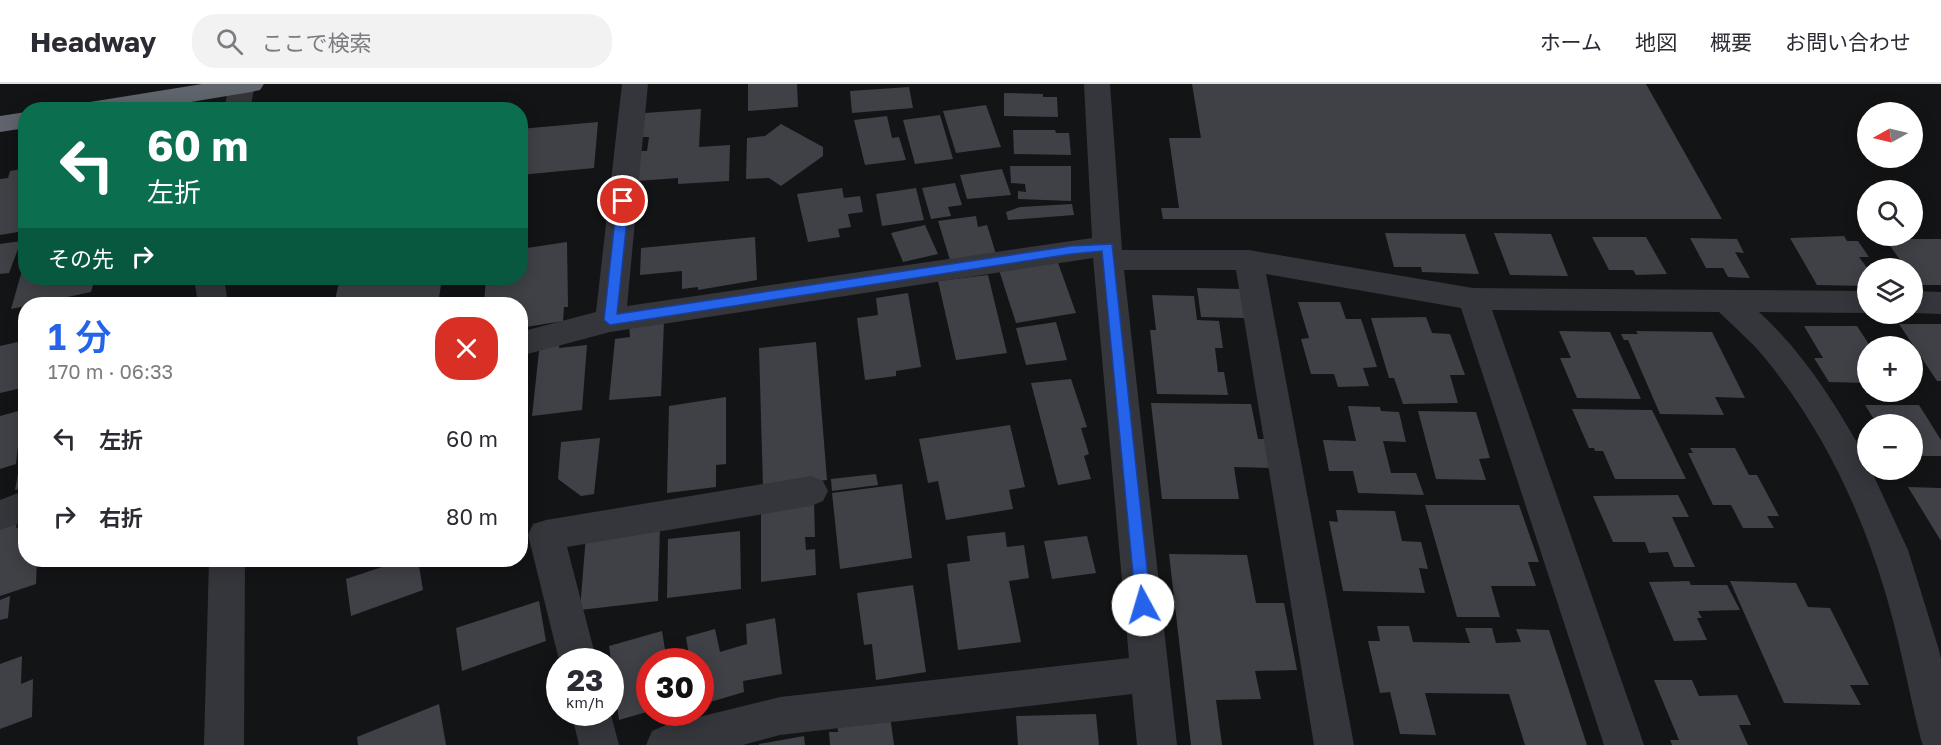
<!DOCTYPE html>
<html lang="ja">
<meta charset="utf-8">
<style>
:root{--surface:#fff;--page:#f2f2f3;--text:#2b2b33;--muted:#7c7c81;--line:#e1e1e2;--accent:#2563eb}
body{margin:0;font-family:"Golos Text","Noto Sans JP",sans-serif;background:var(--page);color:var(--text);height:100vh;display:flex;flex-direction:column;font-size:22px;white-space:nowrap}
*{box-sizing:border-box;margin:0}
p{font-size:20px;color:var(--muted)}
.icon{flex:none;width:33px;height:33px;fill:none;stroke:currentColor;stroke-width:2;stroke-linecap:round;stroke-linejoin:round}
.map{position:relative;flex:1;overflow:hidden}
.sheet{position:absolute;left:18px;top:213px;width:510px;height:270px;display:flex;flex-direction:column;background:var(--surface);border-radius:24px;box-shadow:0 3px 15px #0003}
.sheet>*{flex:none}
.banner{position:absolute;left:18px;top:18px;width:510px;height:183px;border-radius:24px;box-shadow:0 3px 15px #0003;background:#0b6e4f;color:#fff;overflow:hidden}
.needle{width:39px;rotate:262deg}
.tools{position:absolute;left:1857px;top:18px;display:grid;gap:12px}
.tools a{display:grid;place-items:center;width:66px;height:66px;border-radius:50%;background:var(--surface);box-shadow:0 3px 15px #0003;font-size:30px}
.speed{position:absolute;left:546px;top:564px;display:flex;gap:12px;font-size:30px;font-weight:700;text-align:center}
.speed>*{display:grid;place-content:center;width:78px;height:78px;border-radius:50%;background:var(--surface);box-shadow:0 3px 15px #0003;line-height:1}
.speed small{font-size:15px;font-weight:400}
.speed .limit{border:9px solid #d22;background:#fff;color:#111}
.pin{position:absolute;display:grid;place-items:center;width:51px;height:51px;color:#fff;margin:-26px;border:3px solid #fff;border-radius:50%;box-shadow:0 2px 6px #0007}
.me{position:absolute;width:66px;margin:-33px;rotate:354deg;stroke-linejoin:round;filter:drop-shadow(0 0 4px #0008)}
.turn{display:flex;align-items:center;gap:21px;height:126px;padding:0 30px;font-size:27px}
.turn .icon{width:78px;height:78px;stroke-width:2.5}
.turn b{display:block;font-size:42px;line-height:51px}
.then{display:flex;align-items:center;height:57px;padding:0 30px;background:#0003;gap:12px;font-size:22px}
.round{display:grid;place-items:center;flex:none;width:63px;height:63px;border-radius:24px;background:var(--page)}
.headline{display:flex;align-items:center;justify-content:space-between;height:102px;padding:0 30px}
h1{font-size:36px;font-weight:600;line-height:45px;color:var(--accent)}
ul{padding:0;list-style:none}
li{display:flex;align-items:center;gap:18px;height:78px;padding:0 30px}
li div{flex:1}
li b{display:block;font-size:22px}
li em{font-style:normal}
header{display:flex;align-items:center;gap:36px;box-sizing:border-box;height:84px;padding:0 30px;background:var(--surface);border-bottom:2px solid var(--line)}
header strong{font-size:28px}
nav{display:flex;gap:33px;margin-inline-start:auto;font-size:21px}
.search{width:420px;height:54px;background:var(--page);display:flex;align-items:center;gap:15px;box-sizing:border-box;padding:0 21px;border-radius:24px;color:var(--muted);font-size:22px}
.map>svg:first-child{display:block}
.building{fill:#3f4146}
.lines{fill:none;stroke-linecap:round;stroke-linejoin:round}
.minor{fill:#34363b;fill-rule:evenodd}
.highway{fill:#60646c;fill-rule:evenodd}
.route{fill:#2563eb;stroke:#184099;stroke-width:1.5}
</style>
<header>
<strong>Headway</strong>
<div class="search"><svg class="icon" aria-label="search" viewBox="0 0 24 24"><circle cx="10" cy="10" r="6"/><path d="M15 15l6 6"/></svg>ここで検索</div>
<nav><a>ホーム</a><a>地図</a><a>概要</a><a>お問い合わせ</a></nav>
</header>
<div class="map">
<svg width="1941" height="661" viewBox="0 0 1941 661">
<rect width="100%" height="100%" fill="#131415"/>
<!-- building -->
<path class="building" d="M748,0H797L798,23L748,27Z
M1192,0H1646L1722,135H1163L1161,124H1179L1169,54H1201Z
M909,3L913,24L852,29L850,7Z
M1004,9L1043,10V13H1057L1058,33L1004,32Z
M986,21L1001,63L956,69L943,27Z
M701,25L699,63L730,61L729,97L678,100V94L637,97L641,67H647L649,53H642L645,29Z
M940,31L953,75L915,80L903,36Z
M887,32L892,54L899,53L906,76L865,81L854,36Z
M598,38L594,84L520,91V45Z
M781,40L823,63V72L781,102L769,94L746,95L747,54L765,52Z
M1013,46H1055L1056,49H1069L1071,71L1014,70Z
M1010,82H1071V117L1018,115V107L1026,108L1025,100L1011,99Z
M26,84L24,147L0,151V95L8,94L10,87Z
M1002,85L1011,111L967,115L960,91Z
M955,99L962,121L948,123L951,132L931,135L922,104Z
M842,104L844,114L860,112L863,128L848,130L851,143L838,145L840,153L808,158L797,110Z
M916,104L924,136L882,142L876,110Z
M1072,120L1074,131L1008,136L1006,128L1020,123Z
M976,132L978,143L987,141L996,170L950,176L938,137Z
M925,141L938,170L903,178L891,149Z
M1385,149L1465,150L1479,190L1422,188L1421,183H1394Z
M1494,149L1551,150L1568,192L1510,191Z
M1844,152L1847,157H1858L1869,173H1859L1868,185V202L1817,201L1790,154Z
M755,153L757,196L698,206V203L682,205V187L640,191L641,164Z
M1592,153H1646L1667,190L1636,191L1633,186H1609Z
M1690,154L1737,155L1744,169L1735,168L1750,194L1728,193L1723,184H1706Z
M1885,155H1941V201H1917L1912,194V184H1906Z
M21,157L9,189L0,190V160Z
M567,158L568,223H564L563,237L520,244V220H484L486,194H520V165Z
M25,176L26,194H95L91,208L11,225Z
M1057,176L1076,229L1016,239L999,186Z
M988,191L1007,269L956,276L938,197Z
M340,194H442L438,220H334Z
M1197,204L1240,205L1245,234L1201,233Z
M908,209L921,283L896,287V292L865,296L857,234L878,231L876,214Z
M1152,211L1194,212L1197,236L1219,237L1223,264H1215L1218,288H1224L1228,311L1157,310L1150,246H1156Z
M1298,218H1340L1346,235H1361L1377,283L1363,284L1369,302L1338,303L1334,290H1311L1301,255L1309,254Z
M1426,233L1432,249L1450,250L1465,291H1450L1458,319L1403,320L1394,294H1389L1371,234Z
M664,237L661,312L609,316L615,255L630,253L629,241Z
M1056,238L1067,276L1026,281L1016,244Z
M1899,240H1941V297H1937Z
M1804,242H1857L1870,262H1868V299L1829,298L1814,274H1823Z
M1559,247L1610,248L1641,315L1577,314L1560,274H1571Z
M1636,247L1712,248L1745,314L1715,313L1724,331L1660,330L1628,256H1624L1621,250H1638Z
M26,256V303L0,309V262Z
M560,256L559,264L587,261L582,326L532,332L540,258Z
M816,258L827,396L763,403L759,264Z
M1071,295L1087,343L1081,344L1089,370L1084,372L1091,395L1058,401L1031,299Z
M726,313V380L716,381V403L667,409L669,322Z
M1151,319L1251,320L1258,355H1266L1272,384L1234,383L1239,415H1162Z
M1865,321H1919L1941,356V372H1912V340H1877Z
M1348,322L1380,323L1381,327L1399,328L1406,358L1383,357L1391,389H1416L1424,411L1358,409L1353,387H1329L1323,356L1356,357Z
M1572,325L1652,326L1686,395H1615L1603,367H1595L1594,364H1589Z
M22,326L16,380L0,385V332Z
M1418,327L1476,328L1490,374L1479,375L1486,396L1436,395Z
M1010,341L1025,403L1009,406L1013,425L946,436L938,397L928,399L919,355Z
M600,354L594,410L581,412L558,395L561,358Z
M24,359L26,403L15,406Z
M1690,364H1735L1749,391H1757L1779,432H1767L1774,444H1743L1731,421H1713L1688,369H1693Z
M876,390L878,401L832,407L831,395Z
M902,400L912,474L840,485L832,409Z
M1908,403L1941,404V457Z
M1678,411L1689,433H1672L1695,483H1674L1668,468L1649,469L1645,458H1613L1593,412Z
M814,417L815,453H805L806,466L815,465L816,491L761,498V422Z
M1425,421H1519L1539,478H1528L1536,502H1491L1500,533H1457Z
M1336,426L1395,427L1402,457L1421,458L1428,485L1419,484L1425,509L1343,507L1329,437L1338,438Z
M17,438L16,444L26,441V476H37L36,500L0,512V443Z
M660,442L658,517L580,526L586,451Z
M740,447L741,505L667,514L668,455Z
M1005,448L1007,463L1024,461L1029,494L1009,497L1021,558L958,566L947,480L970,477L967,452Z
M1087,452L1096,489L1052,495L1044,457Z
M1169,470L1247,471L1256,519H1284L1297,586L1255,587L1261,615L1216,616L1222,661H1191Z
M403,476H418L423,506L351,532L346,495Z
M1689,497L1691,501H1727L1740,526L1698,527L1702,534H1697L1707,556L1674,557L1649,498Z
M1730,497L1796,499L1808,523L1830,524L1869,601H1850L1861,621L1784,619Z
M913,501L926,588L876,596L872,560L864,561L857,509Z
M10,512L8,534L0,536V516Z
M539,517L546,557L462,587L456,544Z
M775,534L782,590L743,597L744,608L700,621V578H690L686,553L715,545L720,568L747,560L746,540Z
M1377,542H1409L1413,558L1470,559L1465,544H1492L1496,559L1521,558L1516,545L1549,546L1587,661H1525L1509,610L1425,609L1436,651L1400,650L1390,608L1380,609L1368,557H1380Z
M662,547L667,578H650V627L619,636L609,562Z
M22,572L21,600L33,595L32,633L0,645V580Z
M1654,596H1692L1699,612L1737,611L1751,641H1739L1748,661H1672L1670,656H1679Z
M439,620L446,661H358L357,653Z
M1096,630L1099,661H1018L1016,632Z
M890,632L894,661H830L829,648H838L837,639Z
M804,652L805,661H759V660Z"/>
<g class="lines">
<!-- minor -->
<path class="minor" d="M229,0H255L250,26H224Z
M622,0H648L627,222L1092,154L1084,0H1110L1122,166H1249L1473,204L1868,207V229L1759,228C1805,270 1838,324 1868,378V386H1871L1908,466L1939,566L1941,575V661H1923L1921,656C1908,605 1899,552 1883,501C1858,419 1819,340 1764,273C1751,257 1734,243 1719,228L1492,226L1644,661H1604L1461,224L1266,190L1354,661H1314L1236,186H1124L1177,661H1137L1132,610L780,651L743,661H646L652,647L666,641L780,613L1129,574L1093,174L610,248L520,272V248L596,228Z
M194,194H224L228,220H198Z
M1912,207L1941,208V230L1912,229Z
M811,392L823,397L828,407L823,417L811,422L567,463L597,578H560V580L528,451L533,440L546,436Z
M26,406V437L0,446V416Z
M209,476H245L244,661H204Z
M610,627L619,661H579L571,628Z"/>
<!-- highway -->
<path class="highway" d="M202,0H264L260,6L251,8L143,26H77L81,20L90,18Z
M26,28V44L0,48V32Z"/>
</g>
<!-- route -->
<path class="route" d="M623,113L629,117L617,230L1071,162L1112,160L1151,521L1149,526L1143,528L1138,526L1136,521L1102,167L1071,170L610,241L604,236L617,117Z"/>
</svg>
<div class="tools">
<a><svg class="needle" viewBox="-14 -14 28 28"><path d="M0-13l5 13h-10z" fill="#e53935"/><path d="M0 13l5-13h-10z" fill="#7c7c81"/></svg></a>
<a><svg class="icon" aria-label="search" viewBox="0 0 24 24"><circle cx="10" cy="10" r="6"/><path d="M15 15l6 6"/></svg></a>
<a><svg class="icon" aria-label="layers" viewBox="0 0 24 24"><path d="M12 4l9 5-9 5-9-5zM3 14l9 5 9-5"/></svg></a>
<a>+</a>
<a>−</a>
</div>
<div class="speed"><div>23<small>km/h</small></div><div class="limit">30</div></div>
<div class="pin" style="left:623px;top:117px;background:#d93025"><svg class="icon" aria-label="arrive" viewBox="0 0 24 24"><path d="M6 21V4h12l-3 4 3 4H6"/></svg></div>
<svg class="me" style="left:1143px;top:521px" viewBox="-20 -20 40 40"><circle r="19" fill="#fff"/><path d="M0-13L10 11 0 6-10 11z" fill="#2563eb"/></svg>
<div class="banner">
<div class="turn"><svg class="icon" aria-label="left" viewBox="0 0 24 24"><path d="M17 20v-9H6M10 6l-5 5 5 5"/></svg><div><b>60 m</b>左折</div></div>
<div class="then">その先<svg class="icon" aria-label="right" viewBox="0 0 24 24"><path d="M7 20v-9h11M14 6l5 5-5 5"/></svg></div>
</div>
<section class="sheet">
<div class="headline"><div><h1>1 分</h1><p>170 m · 06:33</p></div><a class="round" style="background:#d93025;color:#fff"><svg class="icon" aria-label="close" viewBox="0 0 24 24"><path d="M6 6l12 12M18 6L6 18"/></svg></a></div>
<ul>
<li><svg class="icon" aria-label="left" viewBox="0 0 24 24"><path d="M17 20v-9H6M10 6l-5 5 5 5"/></svg><div><b>左折</b></div><em>60 m</em></li>
<li><svg class="icon" aria-label="right" viewBox="0 0 24 24"><path d="M7 20v-9h11M14 6l5 5-5 5"/></svg><div><b>右折</b></div><em>80 m</em></li>
</ul>
</section>
</div>
